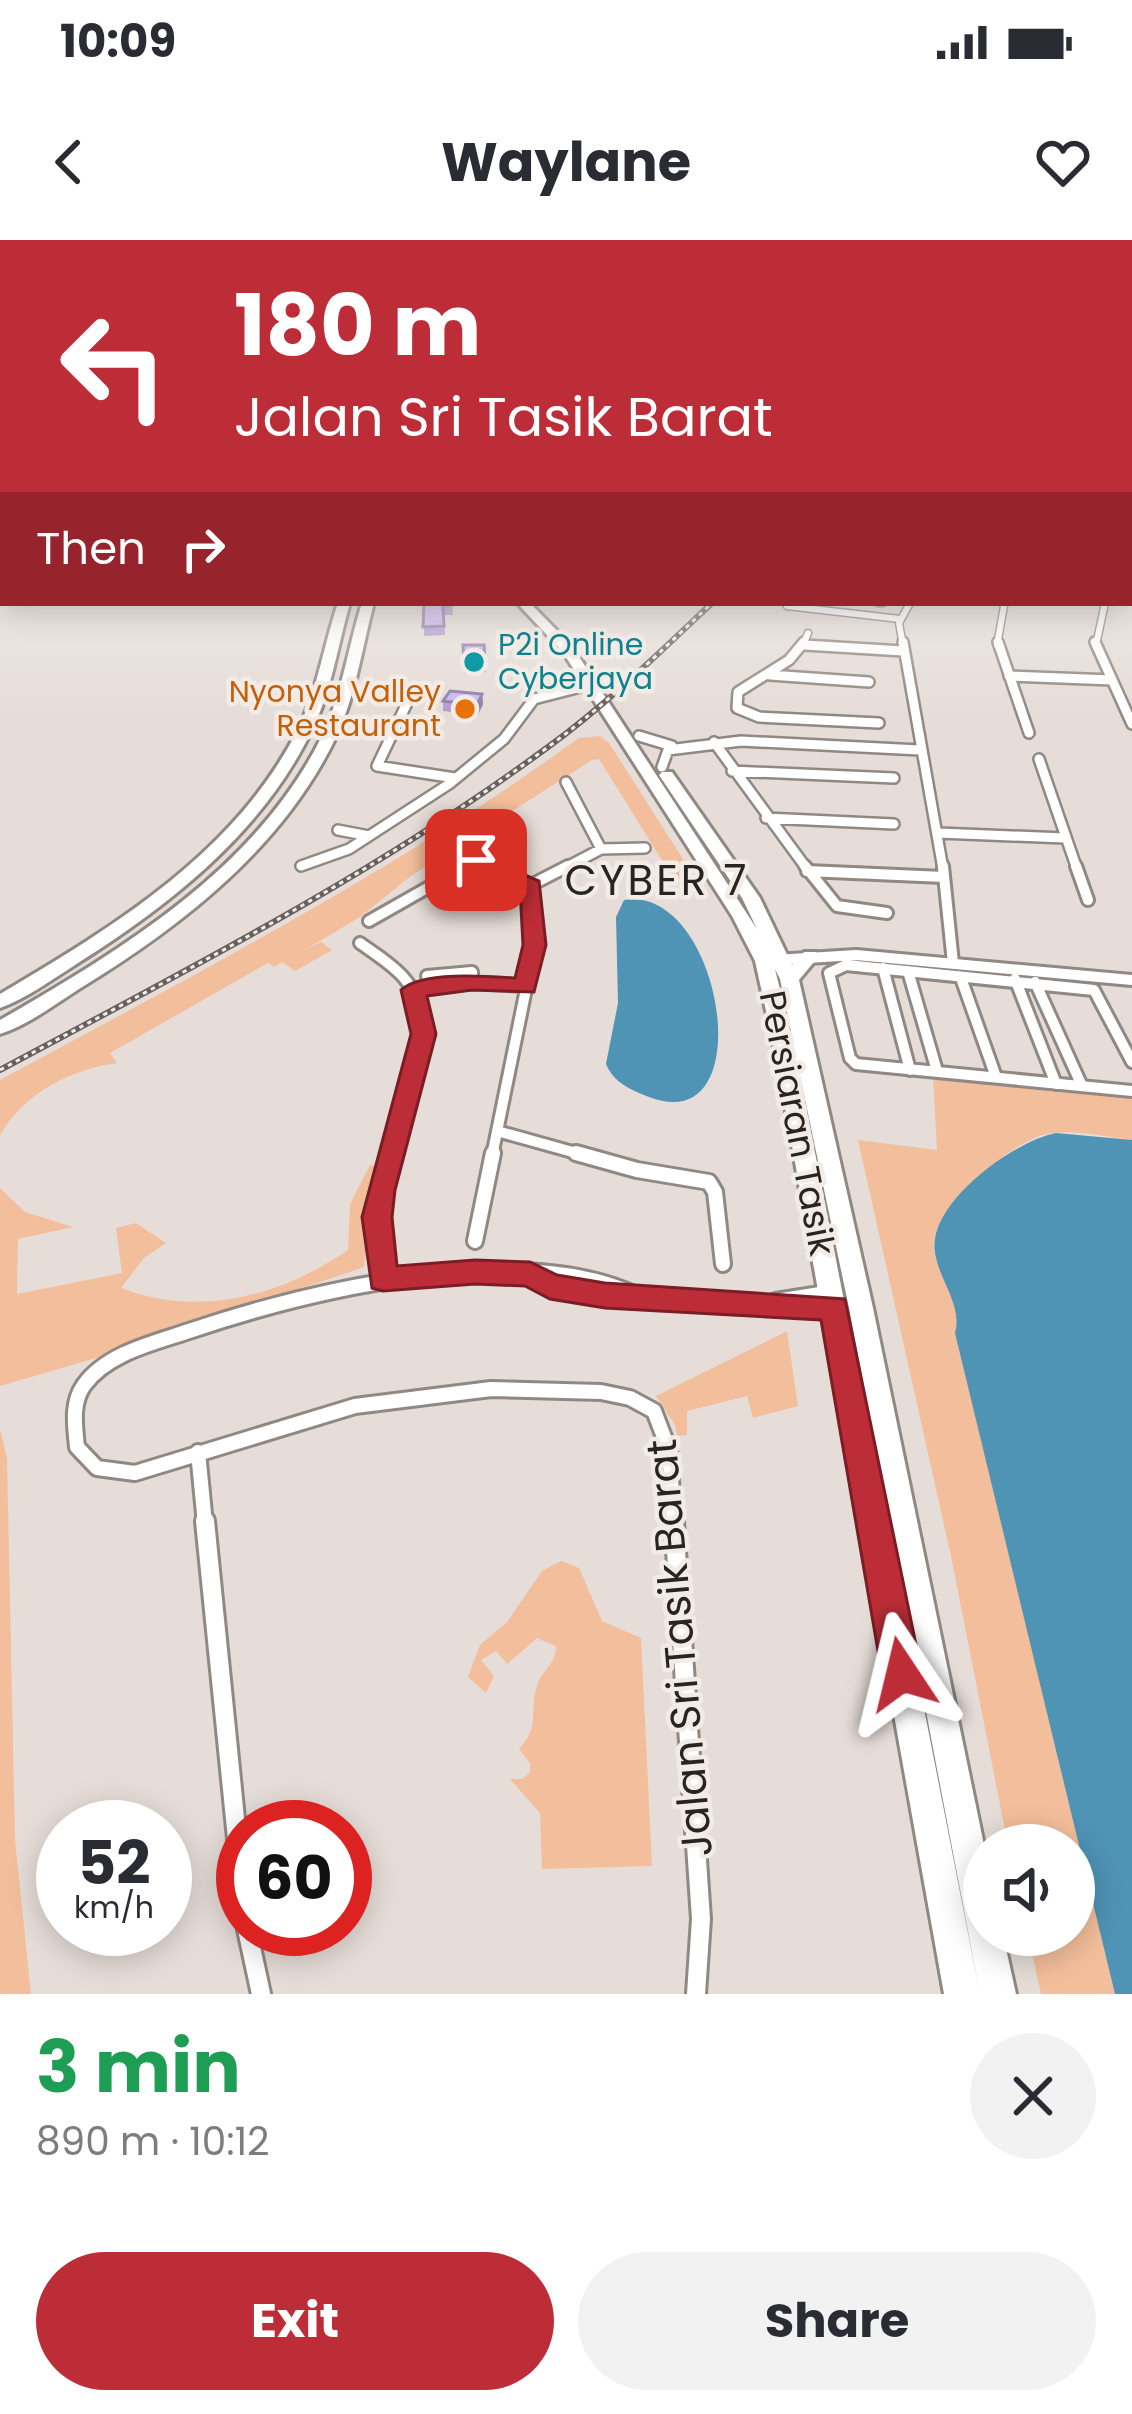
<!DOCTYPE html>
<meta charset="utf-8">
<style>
:root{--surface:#fff;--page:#f2f2f3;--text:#2b2b33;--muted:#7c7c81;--accent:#bd2d38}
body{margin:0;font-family:Poppins,sans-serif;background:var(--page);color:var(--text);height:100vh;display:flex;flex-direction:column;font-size:45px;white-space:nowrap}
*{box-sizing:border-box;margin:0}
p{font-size:39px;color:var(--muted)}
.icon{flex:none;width:66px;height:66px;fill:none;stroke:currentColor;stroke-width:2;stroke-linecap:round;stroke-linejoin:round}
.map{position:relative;height:1754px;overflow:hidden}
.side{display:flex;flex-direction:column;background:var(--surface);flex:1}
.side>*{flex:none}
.top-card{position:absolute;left:0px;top:0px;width:1134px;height:366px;box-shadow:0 6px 30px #0003;background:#bd2d38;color:#fff;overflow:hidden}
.tools{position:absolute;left:963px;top:1584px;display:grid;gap:24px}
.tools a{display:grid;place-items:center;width:132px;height:132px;border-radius:50%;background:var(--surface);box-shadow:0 6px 30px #0003;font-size:60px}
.speed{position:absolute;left:36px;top:1560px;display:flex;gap:24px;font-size:60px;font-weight:700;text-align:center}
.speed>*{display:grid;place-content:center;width:156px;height:156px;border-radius:50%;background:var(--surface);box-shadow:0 6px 30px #0003;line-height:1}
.speed small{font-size:30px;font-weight:400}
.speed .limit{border:18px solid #d22;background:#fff;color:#111}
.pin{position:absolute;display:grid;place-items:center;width:102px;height:102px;color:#fff;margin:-51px;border-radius:24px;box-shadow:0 6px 18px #0006}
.me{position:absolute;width:132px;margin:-66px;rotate:350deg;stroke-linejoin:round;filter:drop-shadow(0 0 9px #0008)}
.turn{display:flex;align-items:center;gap:42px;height:252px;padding:0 36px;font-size:54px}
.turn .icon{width:156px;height:156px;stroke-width:2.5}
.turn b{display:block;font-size:84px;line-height:102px}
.then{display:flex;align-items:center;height:114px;padding:0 36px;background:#0003;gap:24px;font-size:45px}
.round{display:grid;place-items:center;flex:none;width:126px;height:126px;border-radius:63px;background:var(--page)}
.headline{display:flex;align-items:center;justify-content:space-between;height:204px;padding:0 36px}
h1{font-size:72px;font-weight:700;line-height:90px;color:#1e9e55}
.primary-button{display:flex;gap:24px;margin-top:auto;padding:24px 36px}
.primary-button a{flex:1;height:138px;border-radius:72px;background:var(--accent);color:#fff;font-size:48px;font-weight:700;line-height:138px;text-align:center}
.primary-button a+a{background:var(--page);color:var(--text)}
.status{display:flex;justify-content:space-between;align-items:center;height:84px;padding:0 60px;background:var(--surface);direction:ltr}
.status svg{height:33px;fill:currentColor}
header{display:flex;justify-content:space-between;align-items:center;height:156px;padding:0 36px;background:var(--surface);font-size:54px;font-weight:700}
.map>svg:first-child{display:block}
.green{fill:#f3be9b}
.water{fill:#4f93b5}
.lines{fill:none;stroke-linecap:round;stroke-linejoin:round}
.minor-far4-casing{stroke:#908883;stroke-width:9}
.minor-far3-casing{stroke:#908883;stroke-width:14}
.minor-far2-casing{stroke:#908883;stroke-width:16}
.minor-far1-casing{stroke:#908883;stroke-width:20}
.minor-casing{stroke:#908883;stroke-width:24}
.tertiary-casing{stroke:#908883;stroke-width:6}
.primary-casing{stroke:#908883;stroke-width:6}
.trunk-casing{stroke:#908883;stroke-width:6}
.motorway-casing{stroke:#908883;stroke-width:6}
.minor-far4{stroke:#fff;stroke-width:6}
.minor-far3{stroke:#fff;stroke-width:9}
.minor-far2{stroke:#fff;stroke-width:10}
.minor-far1{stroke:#fff;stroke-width:14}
.minor{stroke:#fff;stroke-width:18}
.tertiary{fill:#fff;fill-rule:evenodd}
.primary{fill:#fff;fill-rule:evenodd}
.trunk{fill:#fff;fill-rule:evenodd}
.motorway{fill:#fff;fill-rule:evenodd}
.rail-casing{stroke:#66615e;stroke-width:6}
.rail{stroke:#f3ebe5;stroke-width:3;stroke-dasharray:4.5;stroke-linecap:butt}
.wall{fill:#b19dd1}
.shaded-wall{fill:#9080aa}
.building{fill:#ceb7f3;stroke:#9080aa;stroke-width:3}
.route{fill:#bd2d38;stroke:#7b1d24;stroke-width:3}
.culture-dot{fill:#0f9aa8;stroke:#f3ebe5;stroke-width:4.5}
.food-dot{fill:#e8710a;stroke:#f3ebe5;stroke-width:4.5}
.labels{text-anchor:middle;stroke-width:9;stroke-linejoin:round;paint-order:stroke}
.far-culture-label{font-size:30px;fill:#0d838f;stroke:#f3ebe5;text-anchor:start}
.far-food-label{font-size:30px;fill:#c56008;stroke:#f3ebe5;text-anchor:end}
.street-label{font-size:36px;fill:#282422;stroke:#f3ebe5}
.quarter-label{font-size:42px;letter-spacing:3px;fill:#282422;stroke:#f3ebe5}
.near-street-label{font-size:42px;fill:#282422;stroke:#f3ebe5}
</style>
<div class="status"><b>10:09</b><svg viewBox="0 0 49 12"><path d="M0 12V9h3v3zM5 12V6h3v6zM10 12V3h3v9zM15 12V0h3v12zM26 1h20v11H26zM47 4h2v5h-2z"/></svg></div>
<header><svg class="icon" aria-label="back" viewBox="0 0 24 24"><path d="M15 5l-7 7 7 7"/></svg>Waylane<svg class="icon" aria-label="heart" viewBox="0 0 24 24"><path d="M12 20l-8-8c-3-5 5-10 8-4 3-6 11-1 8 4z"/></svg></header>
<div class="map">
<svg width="1132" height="1754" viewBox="0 0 1132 1754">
<rect width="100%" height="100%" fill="#e6ddd8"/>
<!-- green -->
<path class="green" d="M600,496L609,503L697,641L673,638L599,519L592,520L411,636L360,677L303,711L321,702L332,710L295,731L282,722L274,727L268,723L110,813L117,823C70,830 25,852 0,895V840C198,733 397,630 579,498Z
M933,836L1132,854V900C1105,897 1066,887 1039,896C1004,910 923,972 935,1016C941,1041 963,1067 956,1094L1115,1754H1041L1028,1695H1074V1605H1008L951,1316L858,900L937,910Z
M370,925L376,926L364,1027L103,1116L0,1146V948L25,972L73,987L18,999L17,1054L122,1033L116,988L136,983L166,1003L144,1018L121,1048C200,1078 281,1056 348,1010L350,964Z
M787,1091L798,1166L753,1178L747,1156L687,1171V1195L677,1196L675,1185L656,1156Z
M0,1189L7,1218L15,1600L31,1754H0Z
M561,1321L579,1328L602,1381L641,1398L652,1626L542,1629L540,1573L510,1539H523L530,1532V1523L519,1509C542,1483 528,1473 537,1446C542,1429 556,1425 556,1406L537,1398L507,1424L496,1411L481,1420L494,1436L486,1453L468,1437L480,1405L507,1382L542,1331Z"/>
<!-- water -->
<path class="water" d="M624,660C723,644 763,901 649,857C631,850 614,843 606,824L618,763L616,677Z
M1056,893L1132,900V1754H1115L955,1093C963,1066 939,1040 935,1013C926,964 1014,901 1056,893Z"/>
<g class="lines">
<defs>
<path id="minor-far4" d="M878,363H883
M787,366L900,379
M803,405L808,393
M903,405L899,383L910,363
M997,405L1004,366
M1096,405L1105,363"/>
<path id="minor-far3" d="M804,402L789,420L738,452L737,468L759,477L879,483
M903,402L943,629
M998,402L1029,493
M1095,402L1132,484
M805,405L903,411
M770,435L869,442
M1009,436L1112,440
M408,461L377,526L455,538
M639,496L672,506
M714,502L807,629
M1039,519L1077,629
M662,527L668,510L741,501L920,510
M732,531L894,538
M566,542L601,609
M766,578L894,584
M338,590L369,596
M939,593L1065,598
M459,612L496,629
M301,626L349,609L449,544L504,499L534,459L604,441
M461,629L476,620
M563,629L601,609L645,608"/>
<path id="minor-far2" d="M489,626L531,645
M805,626L837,666L887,673
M943,626L953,723
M1076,626L1088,660
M807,631L944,637
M531,645L568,626
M369,681L466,626
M360,703C375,714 392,724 404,738C449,790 402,862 388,916
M775,720L856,715L1132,740
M883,728L910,830
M908,731L937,831
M427,736L472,732V743
M961,738L996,837
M1015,739L1056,844
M1035,742L1082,846
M413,750L472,743L526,746
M1132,822L1094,750L846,725L829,733L850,818L856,824L1132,851
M497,891L587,916
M492,916L535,705L531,645"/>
<path id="minor-far1" d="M576,913L637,930L709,942L715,952L723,1024
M475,1001L493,913
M531,1035C590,1069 762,1064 836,1068
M383,1039L380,969L389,913
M638,1056C520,999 308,1051 189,1091C154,1103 107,1113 84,1145C71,1163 75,1186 77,1207L97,1228L135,1233L355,1166L491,1149L601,1152L630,1158L654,1171L669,1210L674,1284
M776,1061L833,1052
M198,1212L205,1284"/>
<path id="minor" d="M205,1281L243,1658
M674,1281L701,1679L696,1754
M247,1689L261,1754"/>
<path id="tertiary" d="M3,298V304L0,305V299Z"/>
<path id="primary" d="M3,231V237L0,238V232Z
M517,363H530L572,406L757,689L742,658L659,535L662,532H672L760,658L792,725L804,712H816L819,716L799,740L873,1068L984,1605V1695H1003L1016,1754H980L849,1068L798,826L980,1754H944L776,816L755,721L732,676L562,411ZM775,729L780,739L795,811Z"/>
<path id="trunk" d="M338,363H350C338,404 332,449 313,488C263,593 169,666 72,727C50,741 25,759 0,768V754C115,686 238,611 299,487C318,448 324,404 338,363Z
M362,363H374C362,407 356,454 337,495C284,607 182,686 79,749C54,765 28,785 0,794V780C123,709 257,628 322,496C342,455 348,407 362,363Z"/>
<path id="motorway" d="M1131,233H1132V241H1131Z"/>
</defs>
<!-- minor-far4 casing -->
<use href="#minor-far4" class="minor-far4-casing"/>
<!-- minor-far3 casing -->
<use href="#minor-far3" class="minor-far3-casing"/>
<!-- minor-far2 casing -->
<use href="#minor-far2" class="minor-far2-casing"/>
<!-- minor-far1 casing -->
<use href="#minor-far1" class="minor-far1-casing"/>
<!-- minor casing -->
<use href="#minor" class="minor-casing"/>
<!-- tertiary casing -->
<use href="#tertiary" class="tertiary-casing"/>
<!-- primary casing -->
<use href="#primary" class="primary-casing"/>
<!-- trunk casing -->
<use href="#trunk" class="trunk-casing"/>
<!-- motorway casing -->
<use href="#motorway" class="motorway-casing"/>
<!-- minor-far4 -->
<use href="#minor-far4" class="minor-far4"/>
<!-- minor-far3 -->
<use href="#minor-far3" class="minor-far3"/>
<!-- minor-far2 -->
<use href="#minor-far2" class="minor-far2"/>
<!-- minor-far1 -->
<use href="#minor-far1" class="minor-far1"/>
<!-- minor -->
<use href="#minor" class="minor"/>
<!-- tertiary -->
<use href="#tertiary" class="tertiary"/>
<!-- primary -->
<use href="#primary" class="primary"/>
<!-- trunk -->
<use href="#trunk" class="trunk"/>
<!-- motorway -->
<use href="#motorway" class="motorway"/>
<defs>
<path id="rail" d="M0,830C187,730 377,633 548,507C607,464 659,413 712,363"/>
</defs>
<!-- rail casing -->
<use href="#rail" class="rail-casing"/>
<!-- rail -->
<use href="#rail" class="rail"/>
</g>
<!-- wall -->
<path class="wall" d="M424,363H452L453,375H444L445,395L424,396Z
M463,405L485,422L486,432L464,433Z
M482,454L483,464L478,475L443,471V461Z"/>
<!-- shaded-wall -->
<path class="shaded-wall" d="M482,454L483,464L478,475L477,465Z"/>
<!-- building -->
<path class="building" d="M424,363H452V365L443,366L444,386L423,387Z
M463,405H484L485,422L464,423Z
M450,451L482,454L477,465L443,461Z"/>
<!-- sky -->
<linearGradient id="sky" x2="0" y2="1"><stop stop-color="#6ba7d4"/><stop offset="0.48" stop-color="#f4f0ed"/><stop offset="1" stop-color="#f4f0ed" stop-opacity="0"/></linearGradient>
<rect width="1132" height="474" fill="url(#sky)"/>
<!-- route -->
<path class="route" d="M476,614L539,641L546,705L534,752L472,750L427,756L436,794L395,950L392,977L397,1026L475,1020L530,1022L557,1035L605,1043L845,1059L922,1434L916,1448L902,1454L888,1448L882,1434L821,1080L605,1068L550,1059L525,1046L475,1044L383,1051L372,1048L362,977L411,794L401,750C421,731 487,736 515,738L523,705L520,649L468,625L465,620Z"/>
<!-- markers -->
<circle class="culture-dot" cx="474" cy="422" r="12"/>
<circle class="food-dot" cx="465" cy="469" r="12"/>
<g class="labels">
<!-- far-culture labels -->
<g class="far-culture-label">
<text x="498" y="415">P2i Online<tspan x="498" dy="34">Cyberjaya</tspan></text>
</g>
<!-- far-food labels -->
<g class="far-food-label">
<text x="441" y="462">Nyonya Valley<tspan x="441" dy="34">Restaurant</tspan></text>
</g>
<!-- street labels -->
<g class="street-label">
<text transform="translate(798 883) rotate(79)" y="13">Persiaran Tasik</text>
</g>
<!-- quarter labels -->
<g class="quarter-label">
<text x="657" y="655">CYBER 7</text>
</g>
<!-- near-street labels -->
<g class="near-street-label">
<text transform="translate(679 1408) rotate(-95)" y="15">Jalan Sri Tasik Barat</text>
</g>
</g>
</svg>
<div class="tools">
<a><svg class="icon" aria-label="sound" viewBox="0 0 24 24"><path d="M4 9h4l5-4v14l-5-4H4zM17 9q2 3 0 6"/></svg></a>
</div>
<div class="speed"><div>52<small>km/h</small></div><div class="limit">60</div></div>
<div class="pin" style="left:476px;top:620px;background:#d93025"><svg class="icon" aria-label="arrive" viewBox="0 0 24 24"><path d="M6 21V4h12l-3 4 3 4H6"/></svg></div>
<svg class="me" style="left:902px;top:1434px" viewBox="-20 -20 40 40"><path d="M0-17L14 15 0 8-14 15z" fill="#bd2d38" stroke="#fff" stroke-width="4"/></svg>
<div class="top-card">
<div class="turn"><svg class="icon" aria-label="left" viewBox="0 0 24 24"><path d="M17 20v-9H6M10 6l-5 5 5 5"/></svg><div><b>180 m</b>Jalan Sri Tasik Barat</div></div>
<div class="then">Then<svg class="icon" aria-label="right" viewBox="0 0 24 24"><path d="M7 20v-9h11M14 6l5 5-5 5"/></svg></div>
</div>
</div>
<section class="side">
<div class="headline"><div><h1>3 min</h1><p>890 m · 10:12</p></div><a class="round"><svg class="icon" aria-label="close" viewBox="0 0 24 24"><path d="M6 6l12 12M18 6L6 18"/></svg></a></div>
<div class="primary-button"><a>Exit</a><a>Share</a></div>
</section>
